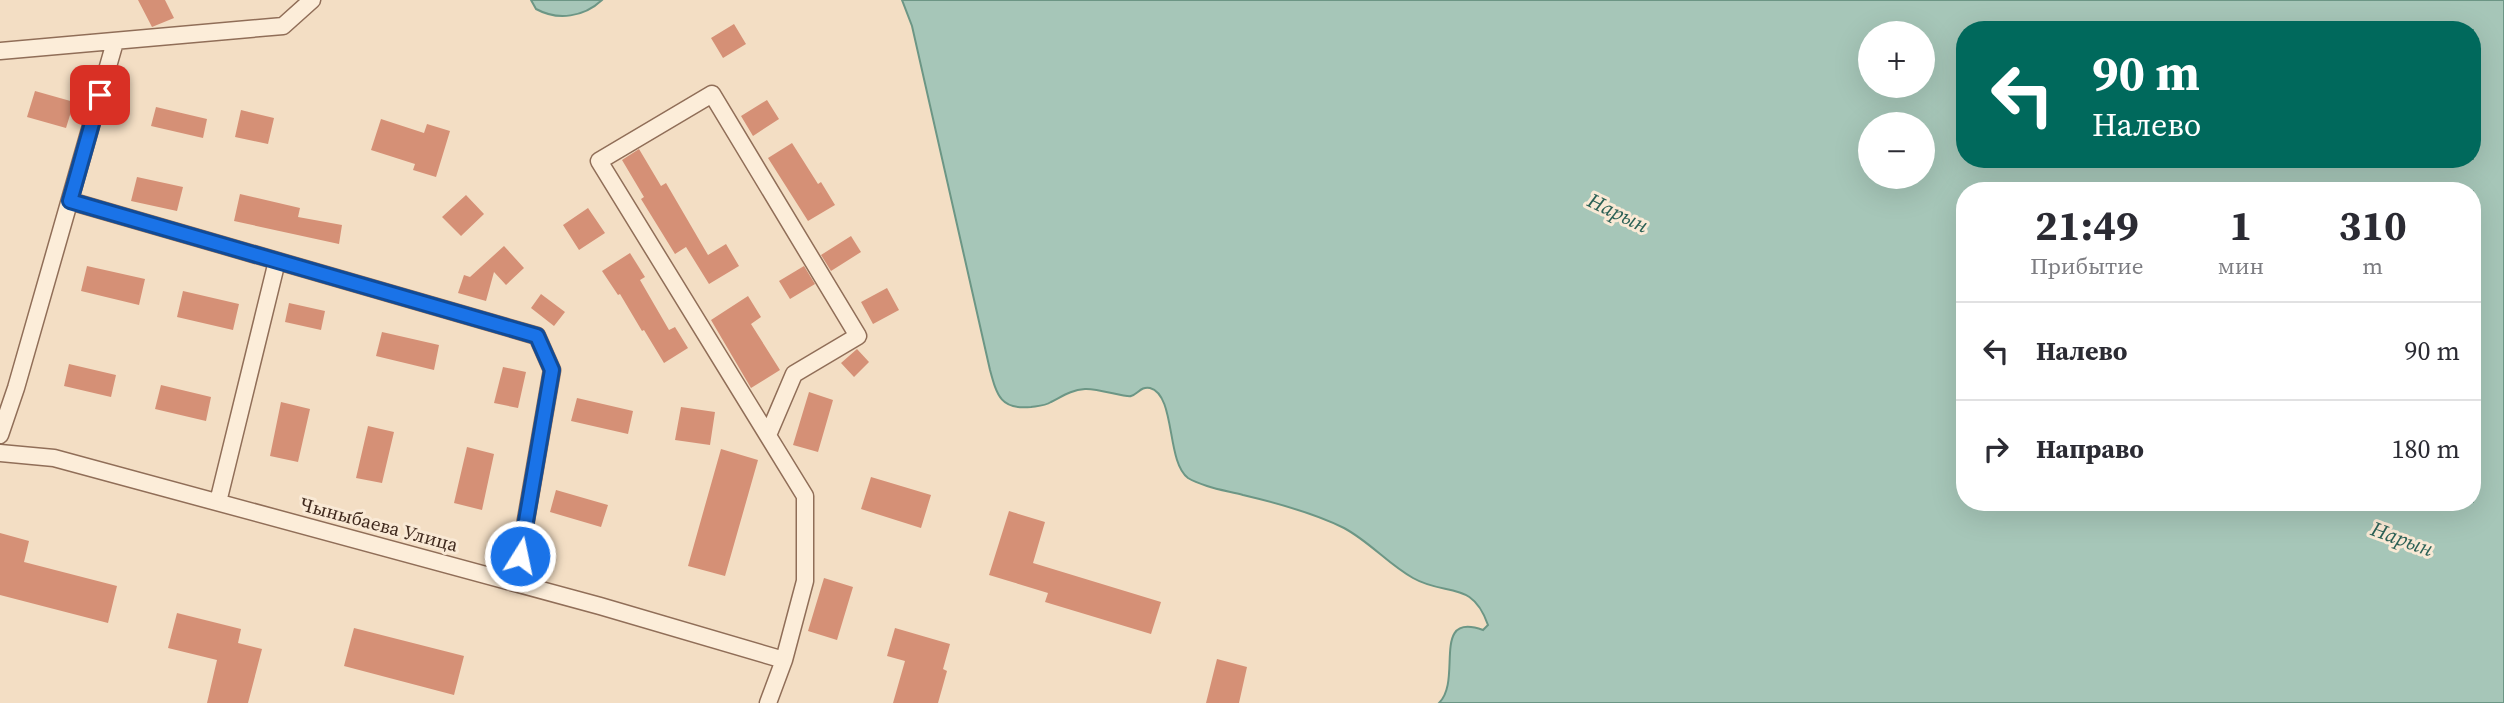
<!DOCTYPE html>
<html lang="ru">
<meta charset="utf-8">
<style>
:root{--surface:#fff;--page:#f2f2f3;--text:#2b2b33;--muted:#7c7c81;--line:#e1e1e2}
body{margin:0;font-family:"Source Serif 4",serif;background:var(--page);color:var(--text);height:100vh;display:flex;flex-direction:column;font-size:26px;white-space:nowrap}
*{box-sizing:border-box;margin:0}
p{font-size:23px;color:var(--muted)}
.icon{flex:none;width:38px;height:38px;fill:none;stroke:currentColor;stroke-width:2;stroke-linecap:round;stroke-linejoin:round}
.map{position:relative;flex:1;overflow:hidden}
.sheet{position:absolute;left:1956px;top:182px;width:525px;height:329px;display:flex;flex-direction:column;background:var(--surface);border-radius:28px;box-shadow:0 7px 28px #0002}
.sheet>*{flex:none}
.guide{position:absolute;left:1956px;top:21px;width:525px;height:147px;border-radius:28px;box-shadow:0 7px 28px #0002;background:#00695c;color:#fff;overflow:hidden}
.fabs{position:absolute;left:1858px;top:21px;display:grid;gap:14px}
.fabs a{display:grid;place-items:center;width:77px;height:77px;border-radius:50%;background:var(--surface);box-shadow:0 7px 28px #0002;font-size:35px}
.pin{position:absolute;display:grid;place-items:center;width:60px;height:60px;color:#fff;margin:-30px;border-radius:14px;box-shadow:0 4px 10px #0006}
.me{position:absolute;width:77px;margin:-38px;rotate:10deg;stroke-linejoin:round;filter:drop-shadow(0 0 5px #0008)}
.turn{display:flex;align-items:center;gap:24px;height:147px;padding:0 21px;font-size:32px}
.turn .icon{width:91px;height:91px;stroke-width:2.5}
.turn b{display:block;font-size:49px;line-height:60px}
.eta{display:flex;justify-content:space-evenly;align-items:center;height:119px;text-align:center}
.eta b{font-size:42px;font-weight:700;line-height:49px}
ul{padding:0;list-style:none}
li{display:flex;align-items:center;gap:21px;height:98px;padding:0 21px;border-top:2px solid var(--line)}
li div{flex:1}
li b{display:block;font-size:26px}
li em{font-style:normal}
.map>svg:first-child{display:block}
.water{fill:#a6c6b8;stroke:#6c9685;stroke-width:2;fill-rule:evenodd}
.building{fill:#d59076}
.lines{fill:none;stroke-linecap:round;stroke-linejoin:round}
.minor-casing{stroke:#906e58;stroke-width:19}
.minor{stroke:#fcedd9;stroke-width:16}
.route-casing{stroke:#114b97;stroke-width:18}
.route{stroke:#1a73e8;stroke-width:12}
.labels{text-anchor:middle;stroke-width:6;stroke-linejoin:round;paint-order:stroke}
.street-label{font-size:19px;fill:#3f291d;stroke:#f9e9d5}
.water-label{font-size:21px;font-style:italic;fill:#2b6055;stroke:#f9e9d5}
</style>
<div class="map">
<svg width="2504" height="703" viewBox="0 0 2504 703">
<rect width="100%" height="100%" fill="#f3dec4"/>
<!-- water -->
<path class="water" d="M531,0H602C584,17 558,21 536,9Z
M902,0H2504V703H1439C1463,680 1430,611 1483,630L1488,625C1472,579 1446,597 1413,578C1388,564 1370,542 1344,528C1314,513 1277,503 1243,495C1232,492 1219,490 1207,486C1201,484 1193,481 1188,478C1166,462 1176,395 1150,388C1141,386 1138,394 1131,396C1127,398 1097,388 1085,389C1071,390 1063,396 1051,402C1045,406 1038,406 1031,407C1001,410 997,396 990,370L912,26ZM1965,30H2473V159H1965ZM1923,33V86H1871V33ZM1871,124H1923V177H1871ZM1965,191H2473V502H1965Z"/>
<!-- building -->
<path class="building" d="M138,0H165L174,18L152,27Z
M734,24L746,44L723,58L711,38Z
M35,91L74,102L66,128L27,117Z
M767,100L779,119L753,136L741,116Z
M156,107L207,119L203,138L151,126Z
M241,110L274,118L268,144L235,137Z
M381,119L424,133L427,124L450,131L436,177L413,170L415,164L371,150Z
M792,143L818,184L821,182L835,205L808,221L768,158Z
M639,149L661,186L666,183L708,255L726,244L739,266L709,284L686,247L675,254L641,199L644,197L622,160Z
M137,177L183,187L177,211L131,201Z
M240,194L300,208L298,217L342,225L339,244L234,221Z
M466,195L484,214L461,236L442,217Z
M588,208L605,233L579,250L563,225Z
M851,236L861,252L831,271L821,255Z
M504,246L524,268L506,285L494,272L486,301L458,293L464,275L470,277Z
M630,253L645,277L640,280L669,330L675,327L688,348L664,363L644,330L642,331L620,294L618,295L602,271Z
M87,266L145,279L139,305L81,291Z
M804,266L815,284L790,299L779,281Z
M887,288L899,310L873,324L861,302Z
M183,291L239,304L233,330L177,317Z
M541,294L565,312L554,326L531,308Z
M748,296L761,317L751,324L780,370L751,388L711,320Z
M289,303L325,311L321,330L285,322Z
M382,332L439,345L434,370L376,356Z
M857,349L869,362L854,377L841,363Z
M69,364L116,375L111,397L64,386Z
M503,367L526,372L518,408L494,403Z
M161,385L211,397L206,421L155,409Z
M809,392L833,400L818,452L793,445Z
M577,398L633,411L628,434L571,421Z
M281,402L310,409L298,462L270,456Z
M681,407L715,412L710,445L675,440Z
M368,426L394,432L382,483L356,478Z
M467,447L494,454L482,510L454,503Z
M721,449L758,460L725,576L688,566Z
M871,477L931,495L921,528L861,509Z
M556,490L608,505L601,527L550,512Z
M1009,511L1045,522L1033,563L1161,602L1151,634L1045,602L1048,593L989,575Z
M0,533L29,541L24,562L117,586L108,623L0,595Z
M824,578L853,587L837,640L808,631Z
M177,613L241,629L238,643L262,649L248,703H207L217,660L168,648Z
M354,628L464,656L454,695L344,666Z
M895,628L950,644L943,669L947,671L938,703H893L905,661L887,656Z
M1217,659L1247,667L1239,703H1206Z"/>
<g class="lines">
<defs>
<path id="minor" d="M0,51L283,26L312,0
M70,201L537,336L552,370L515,583
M0,435L16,388L115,42
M768,435L794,374L858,336L712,94L599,161L805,496V581L784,660L768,703
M0,453L54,458L600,606L784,660
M218,502L277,261"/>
</defs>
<!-- minor casing -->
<use href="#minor" class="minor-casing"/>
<!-- minor -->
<use href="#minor" class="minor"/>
</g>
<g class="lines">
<defs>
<path id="route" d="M100,95L70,201L537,336L552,370L520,556"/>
</defs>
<!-- route casing -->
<use href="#route" class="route-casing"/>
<!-- route -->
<use href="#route" class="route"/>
</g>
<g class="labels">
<!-- street labels -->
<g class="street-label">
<text transform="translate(379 524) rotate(15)" y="7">Чыныбаева Улица</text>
</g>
<!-- water labels -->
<g class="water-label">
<text transform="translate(1618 213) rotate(26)" y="7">Нарын</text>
<text transform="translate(2402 539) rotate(20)" y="7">Нарын</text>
</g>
</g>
</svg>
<div class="fabs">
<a>+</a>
<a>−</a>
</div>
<div class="pin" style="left:100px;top:95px;background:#d93025"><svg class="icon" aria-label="arrive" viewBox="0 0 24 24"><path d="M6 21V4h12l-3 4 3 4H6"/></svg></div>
<svg class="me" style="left:520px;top:556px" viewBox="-20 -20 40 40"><circle r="17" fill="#1a73e8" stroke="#fff" stroke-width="3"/><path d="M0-11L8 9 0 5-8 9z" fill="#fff"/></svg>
<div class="guide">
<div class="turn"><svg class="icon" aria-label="left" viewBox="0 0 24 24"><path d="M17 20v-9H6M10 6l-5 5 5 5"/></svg><div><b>90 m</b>Налево</div></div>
</div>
<section class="sheet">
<div class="eta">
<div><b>21:49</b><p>Прибытие</p></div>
<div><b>1</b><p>мин</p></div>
<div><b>310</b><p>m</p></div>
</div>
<ul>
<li><svg class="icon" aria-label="left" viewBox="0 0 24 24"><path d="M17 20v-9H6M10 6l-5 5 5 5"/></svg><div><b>Налево</b></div><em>90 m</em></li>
<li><svg class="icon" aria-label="right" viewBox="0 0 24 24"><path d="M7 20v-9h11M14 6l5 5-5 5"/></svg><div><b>Направо</b></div><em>180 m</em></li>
</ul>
</section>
</div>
